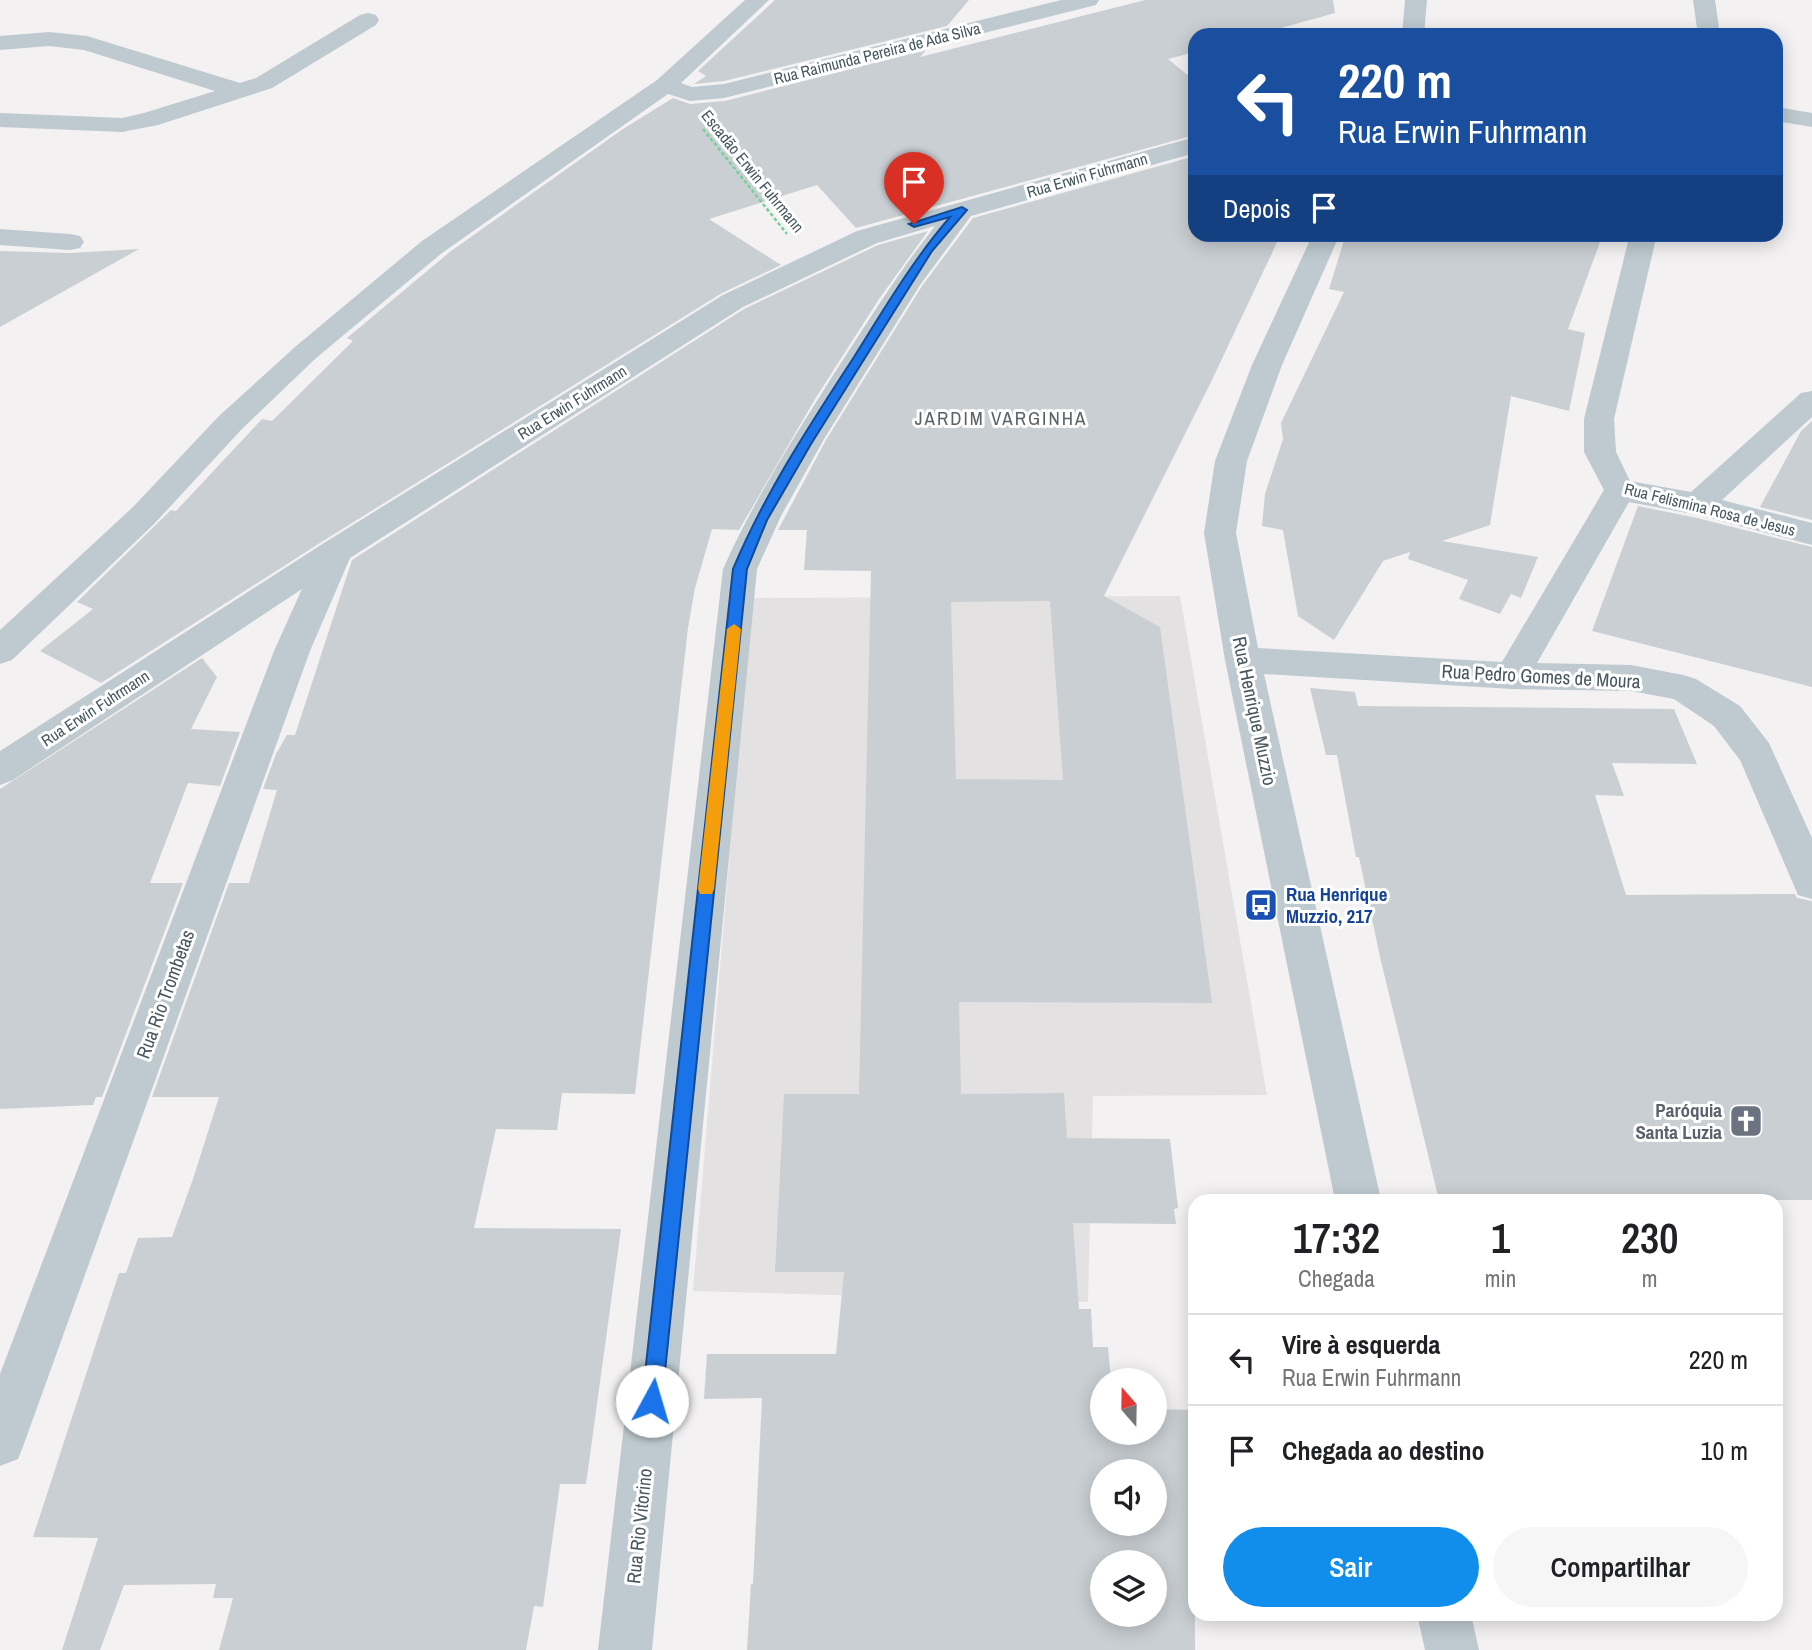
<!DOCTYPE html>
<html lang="pt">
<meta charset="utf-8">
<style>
:root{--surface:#fff;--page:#f6f6f6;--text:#202124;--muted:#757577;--line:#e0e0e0;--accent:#118dec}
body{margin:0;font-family:"Archivo Narrow",sans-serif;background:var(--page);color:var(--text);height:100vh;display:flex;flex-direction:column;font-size:26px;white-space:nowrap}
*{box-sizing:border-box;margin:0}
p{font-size:23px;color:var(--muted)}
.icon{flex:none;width:38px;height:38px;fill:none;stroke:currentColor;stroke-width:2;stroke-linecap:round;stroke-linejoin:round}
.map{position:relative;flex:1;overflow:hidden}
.sheet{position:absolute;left:1188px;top:1194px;width:595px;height:427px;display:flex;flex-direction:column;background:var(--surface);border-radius:21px;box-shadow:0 4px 18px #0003}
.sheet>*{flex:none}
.top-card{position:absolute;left:1188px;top:28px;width:595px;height:214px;border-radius:21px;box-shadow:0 4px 18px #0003;background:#1a4fa0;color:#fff;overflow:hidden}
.needle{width:46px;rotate:340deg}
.controls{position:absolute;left:1090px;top:1368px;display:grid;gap:14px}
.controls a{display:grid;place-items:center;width:77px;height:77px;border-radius:50%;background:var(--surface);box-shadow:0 4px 18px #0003;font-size:35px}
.pin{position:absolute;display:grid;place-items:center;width:60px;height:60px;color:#fff;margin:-72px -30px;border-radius:50% 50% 50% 0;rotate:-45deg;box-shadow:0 0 7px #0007}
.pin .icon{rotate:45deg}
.me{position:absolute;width:77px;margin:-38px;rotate:6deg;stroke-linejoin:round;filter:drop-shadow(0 0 5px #0008)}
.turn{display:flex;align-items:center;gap:24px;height:147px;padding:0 35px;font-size:32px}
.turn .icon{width:91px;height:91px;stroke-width:2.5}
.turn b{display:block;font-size:49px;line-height:60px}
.then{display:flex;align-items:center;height:66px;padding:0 35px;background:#0003;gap:14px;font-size:26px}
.eta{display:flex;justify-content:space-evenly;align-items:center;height:119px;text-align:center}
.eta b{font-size:42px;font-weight:600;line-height:49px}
.primary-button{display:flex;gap:14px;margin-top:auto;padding:14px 35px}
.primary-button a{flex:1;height:80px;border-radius:42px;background:var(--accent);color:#fff;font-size:28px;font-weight:600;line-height:80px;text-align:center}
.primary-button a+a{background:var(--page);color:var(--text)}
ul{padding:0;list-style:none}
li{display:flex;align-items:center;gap:21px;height:91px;padding:0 35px;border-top:2px solid var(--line)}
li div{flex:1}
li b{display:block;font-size:26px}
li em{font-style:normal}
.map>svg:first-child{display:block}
.education{fill:#e4e1e3}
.building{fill:#cacfd3;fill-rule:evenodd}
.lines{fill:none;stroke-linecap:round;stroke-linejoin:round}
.path{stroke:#74d198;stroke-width:2.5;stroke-dasharray:3.5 2.5;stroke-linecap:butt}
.minor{fill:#becad0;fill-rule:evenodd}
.route{fill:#1a73e8;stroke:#114b97;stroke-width:2}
.slow{fill:#f59e0b}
.labels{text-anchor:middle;stroke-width:6;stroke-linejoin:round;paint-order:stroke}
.far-street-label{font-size:16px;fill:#47575f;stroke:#fff}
.far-quarter-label{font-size:19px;letter-spacing:2px;fill:#5d6266;stroke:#fff}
.street-label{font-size:19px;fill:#47575f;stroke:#fff}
.transit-label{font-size:19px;font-weight:bold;fill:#164399;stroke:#fff;text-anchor:start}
.worship-label{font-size:19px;font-weight:bold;fill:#5b616d;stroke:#fff;text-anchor:end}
</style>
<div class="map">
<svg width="1812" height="1650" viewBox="0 0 1812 1650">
<rect width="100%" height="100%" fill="#f3f1f1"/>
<!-- education -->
<path class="education" d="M1180,596L1267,1095L1093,1096L1088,1302L693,1291L751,598Z"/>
<!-- building -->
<path class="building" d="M775,0H969L947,26L724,81L694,84L706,76L698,71Z
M1145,0H1333L1335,13L1256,35H1195V52L1168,59L1195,81V135L856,228L817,185L709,219L781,265L722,293L323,541L101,683L40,651L93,609L77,602L171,510L176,511L262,419L272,421L353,341L347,338L451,251L623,129L673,98L690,104L725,101L926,50L920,57Z
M1195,156V234H1281L1211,382L1104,596L1160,627L1212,1003L959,1002L961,1094L1064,1093L1067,1138L1170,1139L1178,1208L1174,1209L1176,1224L1073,1223L1079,1309H1091L1093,1347H1108L1111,1381H1102V1433H1155V1409L1195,1410V1650H747L751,1584H753L762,1398L704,1399L707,1354H836L844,1272H775L784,1094H859L871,571L804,570L807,530H778L826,440L922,286L973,218ZM1050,601L1063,780L956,779L951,602ZM1102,1472H1155V1524H1102ZM1102,1563H1155V1615H1102Z
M928,231L879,299L815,399L739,530L712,529L695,588L688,628L635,1094L562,1093L557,1130L496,1129L474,1228L621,1229L586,1484H560L543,1607L534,1606L526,1650H219L233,1598H213L216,1584L124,1585L100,1650H62L98,1538L33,1537L119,1273H126L138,1238L172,1237L193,1179L219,1097H152L229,883H249L277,790L263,789L276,754L287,735H295L352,560L744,309L878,245Z
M1346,234H1603L1568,329L1585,333L1569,411L1511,396L1490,525L1442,541L1538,557L1521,598L1511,594L1500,614L1459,599L1468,580L1408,559L1410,552L1383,561L1334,640L1298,616L1283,530L1262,526L1265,494L1283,439L1281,423L1344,292L1329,289Z
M139,249L0,327V251L70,253Z
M1812,421V520L1760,507L1801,431Z
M1638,506L1697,518L1812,547V687L1592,631Z
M202,658L217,677L191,729L240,732L220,786L188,783L150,883H183L102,1097H96L93,1105L0,1109V789Z
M1310,688L1355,692L1358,706L1674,709L1697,764L1612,763L1624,796L1595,795L1626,895L1795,894L1797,898L1812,901V1200H1439L1380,957L1359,857H1356L1337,755H1326Z"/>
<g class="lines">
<!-- path -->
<path class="path" d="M703,129L787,234"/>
<!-- minor -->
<path class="minor" d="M745,0H769L681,83L692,87L724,84L1061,0H1099L1096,5L724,98L690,101L668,94L442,253L315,359L241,430L155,523L12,660L0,664V630L133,507L219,416L295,347L422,241L657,80Z
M1405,0H1427L1424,35H1402Z
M1693,0H1715L1720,35H1698Z
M368,13L376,15L379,20L376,25L272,88L158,125L122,132L0,127V113L122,118L144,113L215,91L84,50L49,46L0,50V36L49,32L87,36L240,83L256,78L360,15Z
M1776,107L1812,113V127L1776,121Z
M1195,137V153L971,216L920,285L824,439L781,516L757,569L652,1650H598L723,569C753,502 792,440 832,377C865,326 897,274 935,226L877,243L743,307L350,558L310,651L25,1441L18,1459L0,1466V1374L274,651L302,589L13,780L0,785V751L324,543L723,295L857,231Z
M0,229L70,234L80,236L84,242L80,248L70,250L0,245Z
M1313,234H1340L1282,365L1247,461L1236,533L1258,648L1502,662L1604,490L1584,452V419L1630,234H1657L1614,419L1616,452L1630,481L1691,492L1801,393L1812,391V417L1722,500L1812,523V545L1698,515L1629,502L1537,663L1631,665L1683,675L1696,679L1740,706L1769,743L1812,838V899L1798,895L1740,760L1714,726L1674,699L1631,691L1512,689L1264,674L1381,1200H1335L1225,660L1204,533L1215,461L1252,365Z
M1417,1614H1471L1479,1650H1425Z"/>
</g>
<!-- route -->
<path class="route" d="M962,207L967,210L932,251L811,444L767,520L747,569L662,1401L659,1408L652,1411L645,1408L642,1401L733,569C765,493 809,426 854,357C884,309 913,260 950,217L914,227L909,224Z"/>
<!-- slow -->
<path class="slow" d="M734,624L741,629L714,889L712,894H700L698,889L727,629Z"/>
<!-- icons -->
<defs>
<symbol id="bus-square" viewBox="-11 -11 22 22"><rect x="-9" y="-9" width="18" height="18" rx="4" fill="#1a4fb4" stroke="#fff"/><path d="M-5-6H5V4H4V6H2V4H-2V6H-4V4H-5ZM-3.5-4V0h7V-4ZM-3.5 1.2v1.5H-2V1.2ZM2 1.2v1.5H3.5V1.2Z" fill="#fff"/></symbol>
<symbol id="church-square" viewBox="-11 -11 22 22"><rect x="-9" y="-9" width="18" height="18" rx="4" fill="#6b7280" stroke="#fff"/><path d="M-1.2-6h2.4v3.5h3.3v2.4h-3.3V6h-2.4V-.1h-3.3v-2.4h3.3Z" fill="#fff"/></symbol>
</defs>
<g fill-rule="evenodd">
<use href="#bus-square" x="1242" y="886" width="38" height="38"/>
<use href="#church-square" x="1727" y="1102" width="38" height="38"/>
</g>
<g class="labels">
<!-- far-street labels -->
<g class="far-street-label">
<text transform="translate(877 53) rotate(-14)" y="6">Rua Raimunda Pereira de Ada Silva</text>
<text transform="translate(753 171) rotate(51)" y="6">Escadão Erwin Fuhrmann</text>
<text transform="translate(1087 175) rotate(-16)" y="6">Rua Erwin Fuhrmann</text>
<text transform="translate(572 402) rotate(-32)" y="6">Rua Erwin Fuhrmann</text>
<text transform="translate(1710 509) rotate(14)" y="6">Rua Felismina Rosa de Jesus</text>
<text transform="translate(95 708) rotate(-33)" y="6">Rua Erwin Fuhrmann</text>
</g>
<!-- far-quarter labels -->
<g class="far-quarter-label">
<text x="1001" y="425">JARDIM VARGINHA</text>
</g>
<!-- street labels -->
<g class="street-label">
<text transform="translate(1541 676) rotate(3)" y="7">Rua Pedro Gomes de Moura</text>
<text transform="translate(1255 711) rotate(78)" y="7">Rua Henrique Muzzio</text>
<text transform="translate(165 994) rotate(-70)" y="7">Rua Rio Trombetas</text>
<text transform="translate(639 1526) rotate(-84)" y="7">Rua Rio Vitorino</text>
</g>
<!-- transit labels -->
<g class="transit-label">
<text x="1286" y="901">Rua Henrique<tspan x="1286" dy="22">Muzzio, 217</tspan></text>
</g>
<!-- worship labels -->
<g class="worship-label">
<text x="1722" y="1117">Paróquia<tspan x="1722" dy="22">Santa Luzia</tspan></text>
</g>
</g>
</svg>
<div class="controls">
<a><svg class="needle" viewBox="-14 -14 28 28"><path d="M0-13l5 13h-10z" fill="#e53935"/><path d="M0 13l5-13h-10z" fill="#757577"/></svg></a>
<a><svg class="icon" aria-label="sound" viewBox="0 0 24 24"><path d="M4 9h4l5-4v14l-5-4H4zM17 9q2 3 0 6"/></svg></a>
<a><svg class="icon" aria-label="layers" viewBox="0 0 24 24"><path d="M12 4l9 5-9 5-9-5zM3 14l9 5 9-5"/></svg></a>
</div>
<div class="pin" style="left:914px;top:224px;background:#d93025"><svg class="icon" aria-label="arrive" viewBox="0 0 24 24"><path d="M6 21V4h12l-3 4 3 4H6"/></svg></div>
<svg class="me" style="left:652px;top:1401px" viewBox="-20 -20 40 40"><circle r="19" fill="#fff"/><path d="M0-13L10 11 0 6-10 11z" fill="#1a73e8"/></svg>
<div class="top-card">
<div class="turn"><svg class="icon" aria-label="left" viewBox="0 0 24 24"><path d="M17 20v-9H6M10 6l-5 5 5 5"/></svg><div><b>220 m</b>Rua Erwin Fuhrmann</div></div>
<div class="then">Depois<svg class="icon" aria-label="arrive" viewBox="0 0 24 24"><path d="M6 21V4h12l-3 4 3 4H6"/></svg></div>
</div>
<section class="sheet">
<div class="eta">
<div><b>17:32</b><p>Chegada</p></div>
<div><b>1</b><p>min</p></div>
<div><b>230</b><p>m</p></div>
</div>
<ul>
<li><svg class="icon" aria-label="left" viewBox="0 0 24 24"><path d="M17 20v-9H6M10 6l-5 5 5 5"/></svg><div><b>Vire à esquerda</b><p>Rua Erwin Fuhrmann</p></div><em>220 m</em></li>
<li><svg class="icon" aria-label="arrive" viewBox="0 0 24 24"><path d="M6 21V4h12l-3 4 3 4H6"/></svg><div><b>Chegada ao destino</b></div><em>10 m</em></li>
</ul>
<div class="primary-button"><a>Sair</a><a>Compartilhar</a></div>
</section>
</div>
